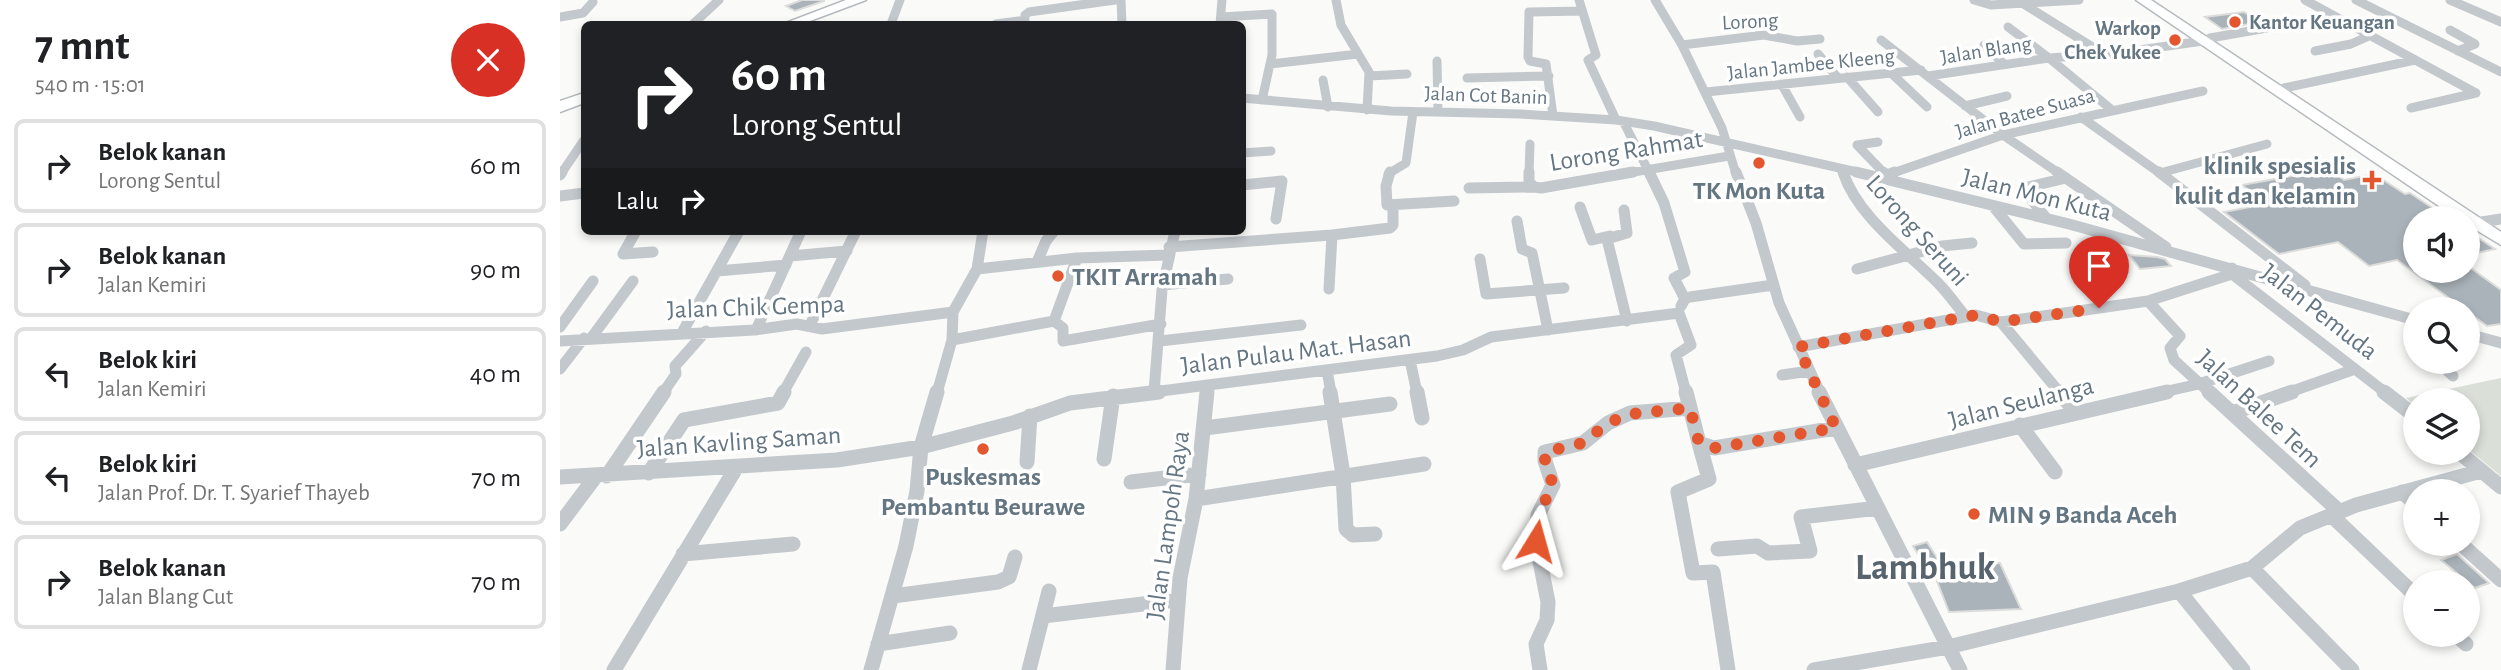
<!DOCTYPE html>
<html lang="id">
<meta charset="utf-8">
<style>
:root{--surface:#fff;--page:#f6f6f6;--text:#202124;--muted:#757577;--line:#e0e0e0}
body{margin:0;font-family:"Alegreya Sans",sans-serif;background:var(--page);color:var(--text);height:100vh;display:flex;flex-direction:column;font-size:26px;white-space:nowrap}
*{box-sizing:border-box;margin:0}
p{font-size:23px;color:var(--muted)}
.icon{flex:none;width:38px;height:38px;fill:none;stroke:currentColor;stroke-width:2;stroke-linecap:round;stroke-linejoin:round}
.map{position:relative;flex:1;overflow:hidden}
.panel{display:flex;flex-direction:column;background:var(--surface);width:560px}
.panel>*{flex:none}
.hud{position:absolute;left:21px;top:21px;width:665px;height:214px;border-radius:10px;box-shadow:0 4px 10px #0003;background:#202124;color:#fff;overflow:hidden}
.buttons{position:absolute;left:1843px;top:206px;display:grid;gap:14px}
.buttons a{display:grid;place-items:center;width:77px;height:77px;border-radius:50%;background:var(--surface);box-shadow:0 4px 10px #0003;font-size:35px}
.pin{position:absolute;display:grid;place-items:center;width:60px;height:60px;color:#fff;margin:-72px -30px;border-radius:50% 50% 50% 0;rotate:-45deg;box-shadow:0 0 7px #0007}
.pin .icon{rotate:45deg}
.me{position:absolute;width:77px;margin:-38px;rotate:8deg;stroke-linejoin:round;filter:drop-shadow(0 0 5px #0008)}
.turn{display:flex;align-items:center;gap:24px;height:147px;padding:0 35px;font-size:32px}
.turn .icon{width:91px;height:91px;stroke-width:2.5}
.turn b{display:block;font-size:49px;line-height:60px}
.then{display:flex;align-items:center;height:66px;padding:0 35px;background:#0003;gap:14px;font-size:26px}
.round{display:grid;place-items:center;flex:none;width:74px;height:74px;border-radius:37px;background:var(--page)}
.head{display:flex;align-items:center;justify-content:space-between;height:119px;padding:0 35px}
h1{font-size:42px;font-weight:600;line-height:52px}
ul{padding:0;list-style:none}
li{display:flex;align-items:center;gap:21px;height:94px;margin:0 14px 10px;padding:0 21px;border:4px solid var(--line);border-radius:10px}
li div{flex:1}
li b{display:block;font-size:26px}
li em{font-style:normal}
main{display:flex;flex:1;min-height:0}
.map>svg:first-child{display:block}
.green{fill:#dadfd7}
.building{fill:#aab3b9;stroke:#dcdcda;stroke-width:2}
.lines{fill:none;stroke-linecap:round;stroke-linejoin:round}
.primary-casing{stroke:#b5babe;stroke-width:3}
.highway-casing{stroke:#b4b9bd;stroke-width:3}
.street-far2{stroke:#c3c8cc;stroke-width:9}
.street-far1{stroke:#c3c8cc;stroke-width:11}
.street{stroke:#c3c8cc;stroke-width:15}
.primary{fill:#fff;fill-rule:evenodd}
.highway{fill:#fff;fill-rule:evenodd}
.route{stroke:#e4572e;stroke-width:12;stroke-dasharray:0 21.6}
.poi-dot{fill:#e4572e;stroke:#fff;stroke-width:2.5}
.labels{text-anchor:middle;stroke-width:7;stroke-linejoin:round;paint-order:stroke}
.far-street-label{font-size:21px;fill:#657683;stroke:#fff}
.far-poi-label{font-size:21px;font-weight:bold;fill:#657683;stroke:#fff;text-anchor:start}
.street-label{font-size:26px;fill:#657683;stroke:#fff}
.poi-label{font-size:26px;font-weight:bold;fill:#657683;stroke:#fff}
.near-quarter-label{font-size:37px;font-weight:bold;fill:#57646e;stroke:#fff}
</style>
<main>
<section class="panel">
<div class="head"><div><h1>7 mnt</h1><p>540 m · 15:01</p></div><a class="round" style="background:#d93025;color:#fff"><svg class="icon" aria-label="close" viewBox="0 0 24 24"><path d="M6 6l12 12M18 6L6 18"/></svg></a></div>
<ul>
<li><svg class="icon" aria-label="right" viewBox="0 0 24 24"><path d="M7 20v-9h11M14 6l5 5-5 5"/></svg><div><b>Belok kanan</b><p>Lorong Sentul</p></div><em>60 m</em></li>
<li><svg class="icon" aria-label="right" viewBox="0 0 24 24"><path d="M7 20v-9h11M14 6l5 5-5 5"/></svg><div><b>Belok kanan</b><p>Jalan Kemiri</p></div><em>90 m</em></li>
<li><svg class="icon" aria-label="left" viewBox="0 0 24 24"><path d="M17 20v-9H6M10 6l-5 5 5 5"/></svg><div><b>Belok kiri</b><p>Jalan Kemiri</p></div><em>40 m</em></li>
<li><svg class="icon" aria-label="left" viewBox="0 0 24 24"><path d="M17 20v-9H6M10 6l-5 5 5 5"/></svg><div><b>Belok kiri</b><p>Jalan Prof. Dr. T. Syarief Thayeb</p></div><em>70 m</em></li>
<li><svg class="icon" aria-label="right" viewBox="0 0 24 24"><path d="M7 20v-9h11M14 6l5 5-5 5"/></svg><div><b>Belok kanan</b><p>Jalan Blang Cut</p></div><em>70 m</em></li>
</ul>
</section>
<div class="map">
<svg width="1941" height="670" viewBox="0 0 1941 670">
<rect width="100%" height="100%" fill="#fafaf8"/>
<!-- green -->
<path class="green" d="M1941,378V476L1908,449V401H1855V406L1846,398Z"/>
<!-- building -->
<path class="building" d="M242,0H264V1L235,11L226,6Z
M1684,12L1700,22L1662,29L1645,17Z
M1770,169L1784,180L1814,174L1845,194L1850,193L1889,219H1855V271H1908V266L1941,290V324L1927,326L1837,260L1809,266L1778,242L1719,254L1664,212L1706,204L1682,185Z
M1908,231L1935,249L1908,255Z
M1569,255L1597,257L1605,259L1611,266L1580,269Z
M1367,542L1382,566L1440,563L1461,609L1389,612L1368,558L1361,559L1353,546Z
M1897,554L1929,583L1915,588L1881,560Z"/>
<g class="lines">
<defs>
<path id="primary" d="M1576,0H1591L1941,232V245L1908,225V219H1898Z"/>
<path id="highway" d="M286,0H306L242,24H223Z
M24,93V103L0,112V101Z"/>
</defs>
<!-- primary casing -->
<use href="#primary" class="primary-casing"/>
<!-- highway casing -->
<use href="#highway" class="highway-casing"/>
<!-- street-far2 -->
<path class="street-far2" d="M561,0L562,24
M776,0L781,25L809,72L807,110
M1019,0L1036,55L1028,60L1056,120
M1095,0L1122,45L1162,128L1176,174
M1414,0L1431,5L1519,0
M1745,0L1916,93L1851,108
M1796,0L1941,72
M1890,0L1941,22
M1462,3L1544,54
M0,17L23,13L33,2
M661,17L712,14V55L702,100
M133,24L159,0
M331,24L340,0
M436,24L465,20
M464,24L465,15L469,12L555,0
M660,24L662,0
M1448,27L1489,58
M1890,30L1915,44L1898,51
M1650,38L1724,25
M1321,40L1443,135L1500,174
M1122,45L1204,35L1237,41L1260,39
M1424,45L1443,63
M1755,51L1791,44L1809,36
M1258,54L1278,78
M877,61L878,112
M710,64L798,54
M1267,65L1286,62
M1331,73L1367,107
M809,76L847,74
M1368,76L1489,58
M1287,77L1318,112
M907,78L989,76
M763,80L768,107
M1222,85L1240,117
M1724,88L1855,60
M1146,92L1361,70
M682,98L831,111L960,114L1056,120L1094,126L1306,174
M1405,106L1447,96
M1552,110L1489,58L1558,53L1643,41
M993,116L986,64L970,61L968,57L969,12L1022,11
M1521,117L1601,174
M1063,121L1090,174
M1318,142L1297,145L1325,174
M682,153L711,151
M1282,170L1283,174
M1600,173L1707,144
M1,174L24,140
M828,174L846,163L853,112
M969,174L970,144
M1062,174L1169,156
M1330,174L1443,135L1643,91"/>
<!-- street-far1 -->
<path class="street-far1" d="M830,172L826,186L827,205L894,201
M969,172V182L974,187L981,188L1073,172
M1089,172L1104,203L1125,272L1114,278L1125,299
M1176,172L1196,223L1219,303L1260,393
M1283,172C1297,216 1346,251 1378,283C1388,293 1397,306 1406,317
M1296,172L1509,224L1855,320
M1323,172L1326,175
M1497,172L1606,247
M1599,172L1745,285
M0,175L2,172
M1322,177L1335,172
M682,185L722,181L716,219
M909,188L974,187
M0,196L24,193
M1433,206L1464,244L1506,243
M1020,207L1032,240L1050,236
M1064,210L1067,233L1047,239L1067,321
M1486,218L1468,195V187L1506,178
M957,221L962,249L972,253L988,330
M1915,223L1941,219
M76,231L63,254L93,252
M772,235L830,228L833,225V206
M609,247L772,235L769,289
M230,256L287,251
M920,259L926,294L1004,288
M477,262L486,241L494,231
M1672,268V274L1826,393
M417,269L517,258L607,255
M1297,269L1382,246L1412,243
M157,271L226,265
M602,285L668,279
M1588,301L1620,336L1610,348L1614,360L1650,393
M1121,306L1125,299L1130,297L1213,285
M1119,313L1131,345L1116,355L1126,393
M494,321L503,328V341L601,324
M1441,322L1500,393
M251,323L296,231
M0,327L33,281
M196,330L241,231
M123,331L179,231
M1908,334L1941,343
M32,337L73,281
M392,340L494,321L517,258
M0,341L194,330L237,324L262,329L393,312
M600,341L741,325
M1238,347L1416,315L1441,322L1588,301L1672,274
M850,360L857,393
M1878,362L1893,376
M0,369L24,338
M767,370L771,393
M1222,375L1250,371
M594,392L602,290L615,231
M103,393L116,374L115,366L146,331
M223,393L246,352
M377,393L392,340L393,312L417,269L423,231
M585,393L877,356L903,350L931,337L1119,313
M647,393L648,386
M1599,393L1639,384L1709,361
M1727,393L1795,369"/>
<!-- street -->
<path class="street" d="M770,392L783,475L786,529L793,535L815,534
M857,392L862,418
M1126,392L1139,443L1154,448L1276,428
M1259,392L1400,670
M1499,392L1515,411
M1649,392L1780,512
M1824,392L1855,416
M1672,413L1732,392
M1460,425L1495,472
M645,428L830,404
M1139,443L1149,479L1118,492L1133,573L1153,572L1168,670
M1900,453L1941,487
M544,459L553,396
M467,462L470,416
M1295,465L1607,392
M89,473L124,420L218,403L224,392
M47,476L104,392
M0,477L277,460L361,447L453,423L510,403L599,392
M571,482L639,474
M1842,492L1855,503
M636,499L864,464
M1771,515L1855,595
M0,524L36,476
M1901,544L1941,580
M1158,549L1197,546L1208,553L1250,551L1241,517L1318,508
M123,554L233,544
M1692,568L1792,670
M1619,591L1683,670
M333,596L438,582L449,577L455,557
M483,616L608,601
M1896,635L1906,644
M318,644L390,633
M54,670L176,468
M311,670L346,546L357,491L361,447L377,392
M469,670L489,591
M613,670L620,578L636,499L647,392
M980,670L976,644L987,620L988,602L976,541L978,515L993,485L985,461V452L1023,443L1048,423L1070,413L1130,408
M1254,670L1388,647L1619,591L1692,568L1740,528L1796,505L1921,471"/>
<!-- primary -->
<use href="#primary" class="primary"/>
<!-- highway -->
<use href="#highway" class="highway"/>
</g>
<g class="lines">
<!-- route -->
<path class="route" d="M976,541L978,515L993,485L985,461V452L1023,443L1048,423L1070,414L1130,408L1139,443L1154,448L1276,428L1238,347L1416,315L1441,322L1539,308"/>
</g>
<!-- markers -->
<g class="poi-dot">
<circle cx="1675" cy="22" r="7"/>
<circle cx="1615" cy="40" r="7"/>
<circle cx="1199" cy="163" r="7"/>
<path d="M1808.5 169.5h7v7h7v7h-7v7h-7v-7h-7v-7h7z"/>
<circle cx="498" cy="276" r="7"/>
<circle cx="423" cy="449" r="7"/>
<circle cx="1414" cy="514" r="7"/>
</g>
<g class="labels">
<!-- far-street labels -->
<g class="far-street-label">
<text transform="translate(1190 21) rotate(-3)" y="7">Lorong</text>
<text transform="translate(1426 50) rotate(-9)" y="7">Jalan Blang</text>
<text transform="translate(1251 64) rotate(-6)" y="7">Jalan Jambee Kleeng</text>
<text transform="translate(926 95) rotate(2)" y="7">Jalan Cot Banin</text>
<text transform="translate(1465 113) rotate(-15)" y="7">Jalan Batee Suasa</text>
</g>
<!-- far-poi labels -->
<g class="far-poi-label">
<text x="1689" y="29">Kantor Keuangan</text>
<text x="1601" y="35" text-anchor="end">Warkop<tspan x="1601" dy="24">Chek Yukee</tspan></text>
</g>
<!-- street labels -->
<g class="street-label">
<text transform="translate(1066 150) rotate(-9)" y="9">Lorong Rahmat</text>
<text transform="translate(1477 194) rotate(14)" y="9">Jalan Mon Kuta</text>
<text transform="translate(1358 230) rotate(48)" y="9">Lorong Seruni</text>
<text transform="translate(196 306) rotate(-2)" y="9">Jalan Chik Gempa</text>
<text transform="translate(1760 311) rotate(38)" y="9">Jalan Pemuda</text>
<text transform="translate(736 351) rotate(-7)" y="9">Jalan Pulau Mat. Hasan</text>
<text transform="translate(1461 402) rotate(-14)" y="9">Jalan Seulanga</text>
<text transform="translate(1700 408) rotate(43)" y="9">Jalan Balee Tem</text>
<text transform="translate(179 441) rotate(-4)" y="9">Jalan Kavling Saman</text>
<text transform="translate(607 525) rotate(-82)" y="9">Jalan Lampoh Raya</text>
</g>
<!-- poi labels -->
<g class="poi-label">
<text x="1796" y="174" text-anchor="end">klinik spesialis<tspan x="1796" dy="30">kulit dan kelamin</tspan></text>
<text x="1199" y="199">TK Mon Kuta</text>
<text x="512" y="285" text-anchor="start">TKIT Arramah</text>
<text x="423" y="485">Puskesmas<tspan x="423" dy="30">Pembantu Beurawe</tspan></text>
<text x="1428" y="523" text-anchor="start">MIN 9 Banda Aceh</text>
</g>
<!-- near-quarter labels -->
<g class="near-quarter-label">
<text x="1365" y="579">Lambhuk</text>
</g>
</g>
</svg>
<div class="buttons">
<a><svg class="icon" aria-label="sound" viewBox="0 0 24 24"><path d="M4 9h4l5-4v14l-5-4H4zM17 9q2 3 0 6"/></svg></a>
<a><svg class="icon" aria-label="search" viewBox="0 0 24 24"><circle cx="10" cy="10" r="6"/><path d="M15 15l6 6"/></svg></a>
<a><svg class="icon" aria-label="layers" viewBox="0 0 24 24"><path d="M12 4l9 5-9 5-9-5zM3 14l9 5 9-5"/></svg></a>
<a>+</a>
<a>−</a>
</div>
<div class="pin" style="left:1539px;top:308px;background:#d93025"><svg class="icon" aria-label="arrive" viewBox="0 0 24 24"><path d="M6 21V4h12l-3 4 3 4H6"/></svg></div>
<svg class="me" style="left:976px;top:541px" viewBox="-20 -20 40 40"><path d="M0-17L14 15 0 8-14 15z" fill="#e4572e" stroke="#fff" stroke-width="4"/></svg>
<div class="hud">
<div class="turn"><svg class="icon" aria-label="right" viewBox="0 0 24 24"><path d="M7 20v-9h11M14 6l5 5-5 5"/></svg><div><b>60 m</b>Lorong Sentul</div></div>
<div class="then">Lalu<svg class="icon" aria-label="right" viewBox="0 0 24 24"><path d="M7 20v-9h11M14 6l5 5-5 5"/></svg></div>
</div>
</div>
</main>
